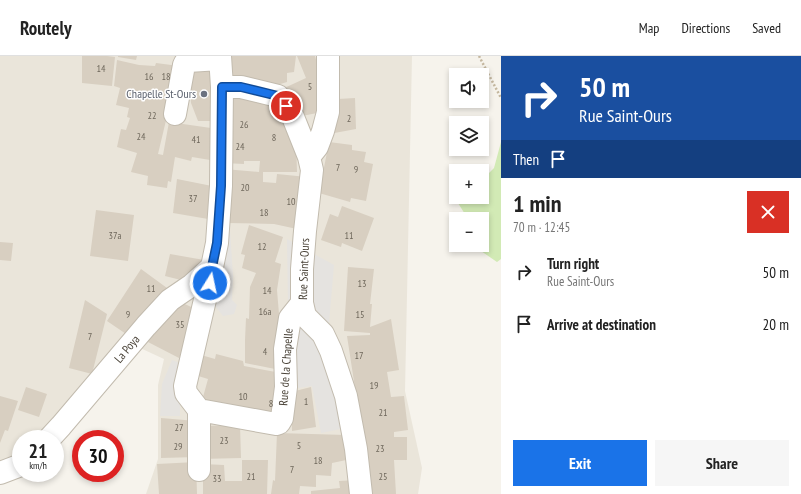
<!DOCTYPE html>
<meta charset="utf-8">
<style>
:root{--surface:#fff;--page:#f6f6f6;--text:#222;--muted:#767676;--line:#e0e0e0;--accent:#1a73e8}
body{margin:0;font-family:"PT Sans Narrow",sans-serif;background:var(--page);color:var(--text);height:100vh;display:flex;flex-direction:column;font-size:15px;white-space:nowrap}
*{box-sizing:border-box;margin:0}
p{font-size:13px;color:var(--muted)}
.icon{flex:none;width:22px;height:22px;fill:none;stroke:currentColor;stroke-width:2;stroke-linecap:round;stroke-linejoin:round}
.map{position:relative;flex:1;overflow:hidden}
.panel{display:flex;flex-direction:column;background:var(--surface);width:300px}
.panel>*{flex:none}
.banner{background:#1a4fa0;color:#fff;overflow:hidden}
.tools{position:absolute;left:449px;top:12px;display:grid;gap:8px}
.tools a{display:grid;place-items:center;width:40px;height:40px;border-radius:0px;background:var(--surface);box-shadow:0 2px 6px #0003;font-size:20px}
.speed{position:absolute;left:12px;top:374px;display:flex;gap:8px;font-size:20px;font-weight:700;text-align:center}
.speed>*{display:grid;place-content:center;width:52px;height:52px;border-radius:50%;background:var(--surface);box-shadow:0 2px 6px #0003;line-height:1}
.speed small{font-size:10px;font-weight:400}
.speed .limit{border:6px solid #d22;background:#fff;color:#111}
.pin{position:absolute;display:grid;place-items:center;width:34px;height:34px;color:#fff;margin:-17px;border:2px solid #fff;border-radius:50%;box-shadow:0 1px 4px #0007}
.me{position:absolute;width:44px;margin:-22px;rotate:10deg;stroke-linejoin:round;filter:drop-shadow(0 0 3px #0008)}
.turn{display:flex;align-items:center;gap:14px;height:84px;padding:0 12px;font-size:18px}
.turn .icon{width:52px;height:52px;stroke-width:2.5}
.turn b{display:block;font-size:28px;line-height:34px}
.then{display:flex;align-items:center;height:38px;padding:0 12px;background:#0003;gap:8px;font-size:15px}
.round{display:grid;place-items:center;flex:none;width:42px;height:42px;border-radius:0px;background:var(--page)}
.summary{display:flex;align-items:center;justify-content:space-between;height:68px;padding:0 12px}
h1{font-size:24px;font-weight:700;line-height:30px}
.primary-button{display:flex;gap:8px;margin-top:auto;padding:8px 12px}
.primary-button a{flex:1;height:46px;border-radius:0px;background:var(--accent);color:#fff;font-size:16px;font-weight:700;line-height:46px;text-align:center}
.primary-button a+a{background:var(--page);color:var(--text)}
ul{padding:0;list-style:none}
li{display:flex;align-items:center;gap:12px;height:52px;padding:0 12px}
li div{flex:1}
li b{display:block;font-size:15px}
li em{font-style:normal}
header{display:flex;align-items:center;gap:24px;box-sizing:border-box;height:56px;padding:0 20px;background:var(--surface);border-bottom:1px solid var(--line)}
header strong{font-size:19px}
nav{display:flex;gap:22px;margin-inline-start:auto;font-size:14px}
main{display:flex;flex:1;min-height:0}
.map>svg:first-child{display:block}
.residential{fill:#eae5da}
.green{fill:#d2eab5}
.parking{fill:#e5e3e0}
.building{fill:#d8cfc1}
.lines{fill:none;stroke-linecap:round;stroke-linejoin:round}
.minor-casing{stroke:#c2bbae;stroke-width:24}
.path{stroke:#c4b79f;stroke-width:2.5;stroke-dasharray:2 2;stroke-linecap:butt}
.minor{stroke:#fff;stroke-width:22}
.route-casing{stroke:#114b97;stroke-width:10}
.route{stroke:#1a73e8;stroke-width:7}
.worship-dot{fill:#6b7280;stroke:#fff;stroke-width:1.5}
.labels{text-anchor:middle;stroke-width:3;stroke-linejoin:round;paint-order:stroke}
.number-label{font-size:10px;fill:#6e675b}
.worship-label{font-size:12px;fill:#5b616d;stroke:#fff;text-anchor:end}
.street-label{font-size:12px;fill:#4b4439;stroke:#fff}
</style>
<header>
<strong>Routely</strong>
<nav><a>Map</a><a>Directions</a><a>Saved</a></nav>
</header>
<main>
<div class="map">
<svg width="501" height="438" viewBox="0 0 501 438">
<rect width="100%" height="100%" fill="#f6f3ec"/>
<!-- residential -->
<path class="residential" d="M0,0H412L405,335L422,412L418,438H146L158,403V329L164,303L138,291L55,383H21V415L0,422Z"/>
<!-- green -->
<path class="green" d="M501,86V203L497,206L481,195L479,189H482V163H468L458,147L464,141H482V124L494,112Z"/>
<!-- parking -->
<path class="parking" d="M222,174H230L233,220L232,244L237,249L234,258L223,260L211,245Z
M287,183L334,209L329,267L346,317L355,370L321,377L312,330L291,333L288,251Z
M172,304L180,307V360H160L162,328Z"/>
<!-- building -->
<path class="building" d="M82,0H107L115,1L112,30L82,27Z
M118,0H137L136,4L118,1Z
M228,0H296L294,16L287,17V26L267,32L246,27L245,20L228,19Z
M297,0H315L319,14L322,56L297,61L280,34L306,22Z
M117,4L139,9L155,10L156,7L179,10L158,98L163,99L169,66L218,73L216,105L192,101L191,105L175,101L171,126L168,125L167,132L147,129L148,120L131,116L137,97L117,91L121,73L126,74L130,62L127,61L129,52L116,49L120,32L114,30Z
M213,9L214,65H198L191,47L188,12Z
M229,37L280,50L296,82L297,116H263V126L276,127L277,118L307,121L297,173L274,168L227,167L224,113L259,116L260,105H244V108L224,107Z
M355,42L356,73L329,78L338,43Z
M329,86L352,89V94L366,96L364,106L373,108L366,145L351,142L350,146L319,137Z
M177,123L217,131L214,164L173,157Z
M342,150L374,162L362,195L342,187L341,191L321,184L330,158L338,161Z
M96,154L134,159L128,205L90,200Z
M249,169L283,181L275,206L281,208L277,234L280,270V314L245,307V284L246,262L249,263L250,231L256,217L242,212L245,199L241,198Z
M0,186L13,187L11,205L0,204Z
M170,198L204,204L189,226L165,220Z
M348,211L374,213L370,248H372L370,271L391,263L399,314L387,316L391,341L404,340L408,374L394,376V381H407V404H394L396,438H368L357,345L347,280L370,279V277L344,275Z
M141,213L167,232L151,255L129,280L107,265Z
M85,244L107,258L92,318L69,312Z
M178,245L198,254L192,276L179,302L148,286L157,265Z
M216,298L243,305L244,310L281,317L279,365L200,352L208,323L195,319L201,299L215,303Z
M26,331L47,338L39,361L18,354Z
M311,331L316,371L292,375L291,336Z
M0,340L18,345L8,375L5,374L0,387Z
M161,362L196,365L197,401L161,402Z
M240,369L241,402L201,403L200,370Z
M277,377L346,379L351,403L332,407L331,420L316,419V431L300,430L299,438H271L273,424L275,425Z
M242,404H268L267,438H203V408L224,409L225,425H242Z
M196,406L197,438H159L157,408Z
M356,424V438H311V435L340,432L339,425Z"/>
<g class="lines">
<defs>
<path id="minor" d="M222,31H241L278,40L293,61L309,101L312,114L305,175L302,213V247L305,260L323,278L331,295L346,340L356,393L361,438
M175,58L184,9L185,7L188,5L220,3
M309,101L317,91L323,75L328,56V0
M199,354L276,368L279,367L282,362L286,331L285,293L290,262L302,247
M49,383L61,370L146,270L170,244L192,229L212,211
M199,414V354L186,337L185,330L207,235L212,218V211L217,187L221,130L222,31L220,0
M0,417L21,409"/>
</defs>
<!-- minor casing -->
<use href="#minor" class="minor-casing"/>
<!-- path -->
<path class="path" d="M479,0L501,42"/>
<!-- minor -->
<use href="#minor" class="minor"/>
</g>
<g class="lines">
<defs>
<path id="route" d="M210,227L212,218V211L217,187L221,130L222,31H241L278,40L286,50"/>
</defs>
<!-- route casing -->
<use href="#route" class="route-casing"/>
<!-- route -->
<use href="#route" class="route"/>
</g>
<!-- markers -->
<circle class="worship-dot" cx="204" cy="38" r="4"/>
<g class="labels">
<!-- number labels -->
<g class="number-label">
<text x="101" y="16">14</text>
<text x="149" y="24">16</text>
<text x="166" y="24">18</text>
<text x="310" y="34">5</text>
<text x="152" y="63">22</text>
<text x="349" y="66">2</text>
<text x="244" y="72">26</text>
<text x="141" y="84">24</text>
<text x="274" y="85">8</text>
<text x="196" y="87">41</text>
<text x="240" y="94">24</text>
<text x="338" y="115">7</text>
<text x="356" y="117">9</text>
<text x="245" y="135">20</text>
<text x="193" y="146">37</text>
<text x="291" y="149">10</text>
<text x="264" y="160">18</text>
<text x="115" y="183">37a</text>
<text x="349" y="183">11</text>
<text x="262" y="194">12</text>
<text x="362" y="231">13</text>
<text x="151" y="236">11</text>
<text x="267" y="238">14</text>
<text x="265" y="259">16a</text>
<text x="128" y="262">9</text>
<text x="360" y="262">15</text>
<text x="180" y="272">35</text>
<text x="90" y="284">7</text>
<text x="265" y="299">4</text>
<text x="359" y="303">17</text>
<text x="374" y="333">19</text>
<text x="243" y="344">10</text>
<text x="306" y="349">1</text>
<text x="271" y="351">8</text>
<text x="383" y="360">21</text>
<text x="179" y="375">27</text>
<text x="224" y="388">23</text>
<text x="299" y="393">5</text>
<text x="178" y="394">29</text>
<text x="380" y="396">23</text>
<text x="318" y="408">18</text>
<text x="292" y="417">7</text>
<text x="251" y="424">21</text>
<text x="383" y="424">25</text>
<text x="217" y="426">33</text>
</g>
<!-- worship labels -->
<g class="worship-label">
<text x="196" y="42">Chapelle St-Ours</text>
</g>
<!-- street labels -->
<g class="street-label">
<text transform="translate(304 213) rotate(-88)" y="4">Rue Saint-Ours</text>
<text transform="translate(127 293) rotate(-50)" y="4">La Poya</text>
<text transform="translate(286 311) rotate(-86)" y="4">Rue de la Chapelle</text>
</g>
</g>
</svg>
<div class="tools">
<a><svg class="icon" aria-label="sound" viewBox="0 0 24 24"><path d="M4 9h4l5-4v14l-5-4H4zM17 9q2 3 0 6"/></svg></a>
<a><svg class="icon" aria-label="layers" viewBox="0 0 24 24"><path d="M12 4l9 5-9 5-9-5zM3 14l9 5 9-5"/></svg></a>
<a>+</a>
<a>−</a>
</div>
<div class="speed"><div>21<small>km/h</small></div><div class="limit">30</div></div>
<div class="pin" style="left:286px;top:50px;background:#d93025"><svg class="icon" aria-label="arrive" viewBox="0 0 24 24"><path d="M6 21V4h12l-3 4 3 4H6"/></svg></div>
<svg class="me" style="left:210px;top:227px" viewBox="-20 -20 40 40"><circle r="17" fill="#1a73e8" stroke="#fff" stroke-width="3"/><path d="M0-11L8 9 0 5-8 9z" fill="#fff"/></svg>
</div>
<section class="panel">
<div class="banner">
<div class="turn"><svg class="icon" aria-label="right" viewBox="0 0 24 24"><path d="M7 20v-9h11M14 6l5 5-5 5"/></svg><div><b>50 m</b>Rue Saint-Ours</div></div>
<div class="then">Then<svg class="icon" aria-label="arrive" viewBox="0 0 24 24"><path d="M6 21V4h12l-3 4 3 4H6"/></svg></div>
</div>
<div class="summary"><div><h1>1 min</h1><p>70 m · 12:45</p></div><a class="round" style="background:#d93025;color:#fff"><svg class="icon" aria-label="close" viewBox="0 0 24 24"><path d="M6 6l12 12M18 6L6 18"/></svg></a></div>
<ul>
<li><svg class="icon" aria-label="right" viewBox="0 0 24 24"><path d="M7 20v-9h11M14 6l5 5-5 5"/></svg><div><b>Turn right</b><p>Rue Saint-Ours</p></div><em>50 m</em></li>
<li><svg class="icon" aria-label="arrive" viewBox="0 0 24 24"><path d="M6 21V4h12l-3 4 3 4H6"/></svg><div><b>Arrive at destination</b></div><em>20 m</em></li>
</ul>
<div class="primary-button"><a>Exit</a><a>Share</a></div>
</section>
</main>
